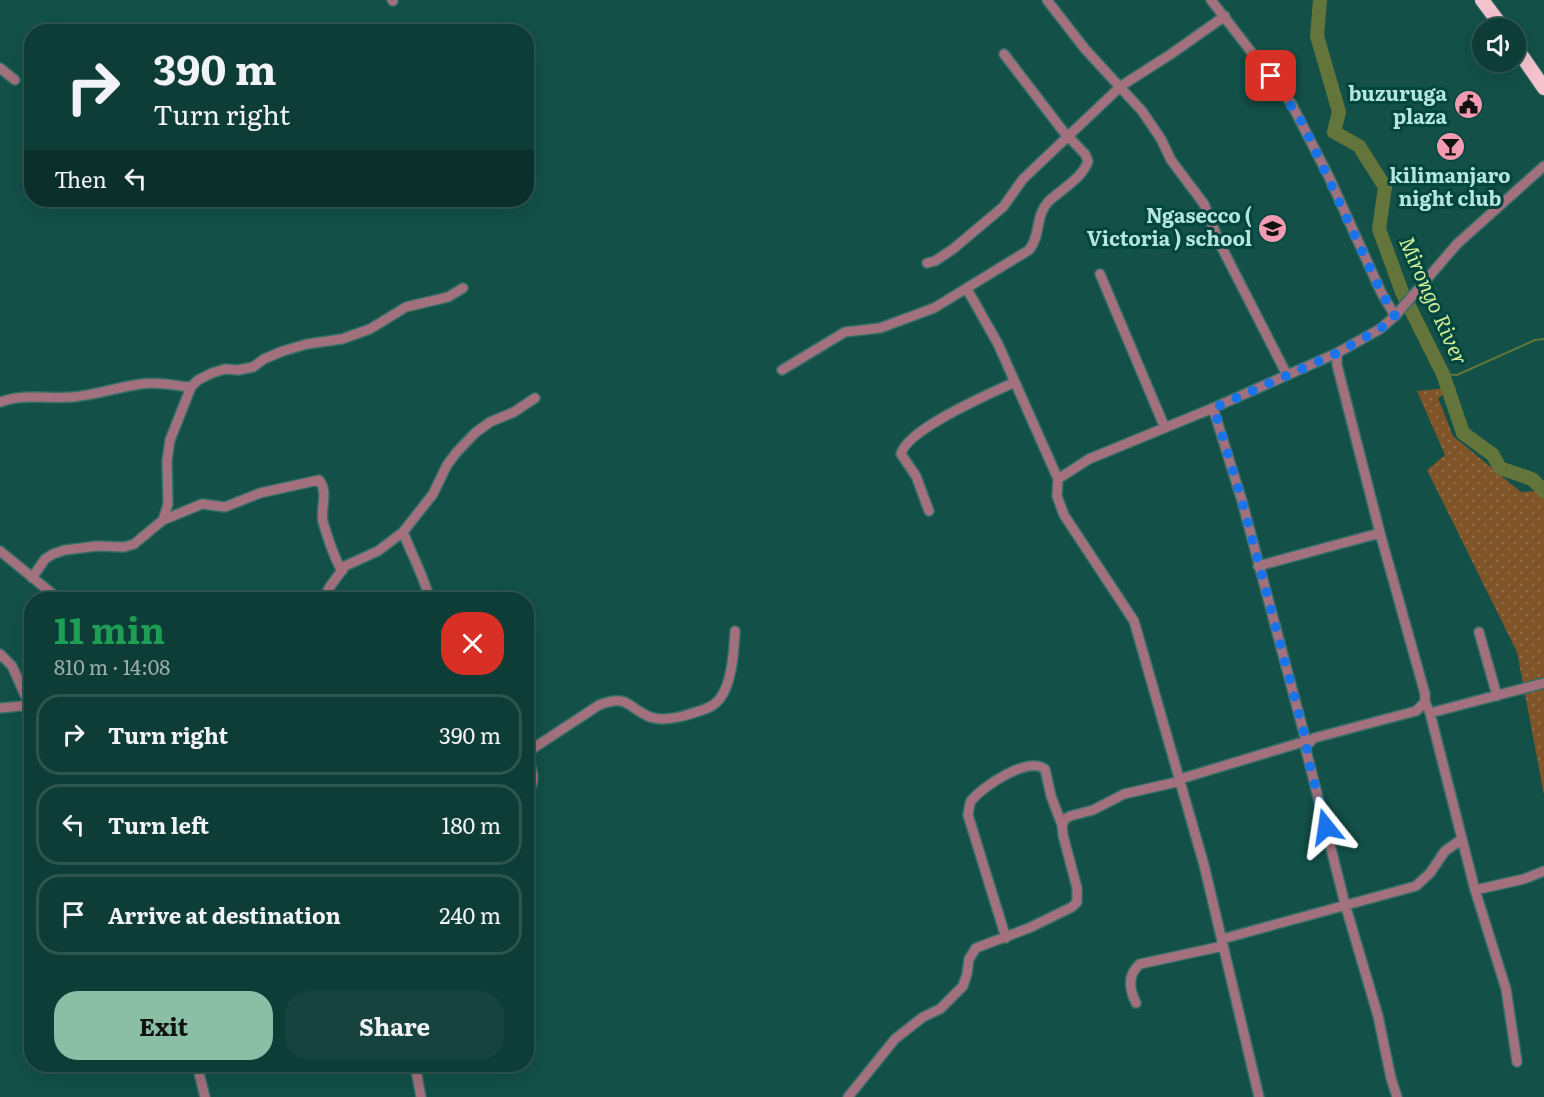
<!DOCTYPE html>
<meta charset="utf-8">
<style>
:root{--surface:#0e3c36;--page:#17433e;--text:#f1f3f6;--muted:#9badad;--line:#2e5651;--accent:#8abfa5}
body{margin:0;font-family:Literata,serif;background:var(--page);color:var(--text);height:100vh;display:flex;flex-direction:column;font-size:22px;white-space:nowrap}
*{box-sizing:border-box;margin:0}
p{font-size:20px;color:var(--muted)}
.icon{flex:none;width:33px;height:33px;fill:none;stroke:currentColor;stroke-width:2;stroke-linecap:round;stroke-linejoin:round}
.map{position:relative;flex:1;overflow:hidden}
.side{position:absolute;left:24px;top:592px;width:510px;height:480px;display:flex;flex-direction:column;background:var(--surface);border-radius:24px;box-shadow:0 6px 24px #0002,0 0 0 2px var(--line)}
.side>*{flex:none}
.guide{position:absolute;left:24px;top:24px;width:510px;height:183px;border-radius:24px;box-shadow:0 6px 24px #0002,0 0 0 2px var(--line);background:#0e3c36;color:var(--text);overflow:hidden}
.fabs{position:absolute;left:1472px;top:18px;display:grid;gap:12px}
.fabs a{display:grid;place-items:center;width:54px;height:54px;border-radius:50%;background:var(--surface);box-shadow:0 6px 24px #0002,0 0 0 2px var(--line);font-size:30px}
.pin{position:absolute;display:grid;place-items:center;width:51px;height:51px;color:#fff;margin:-26px;border-radius:12px;box-shadow:0 3px 9px #0006}
.me{position:absolute;width:66px;margin:-33px;rotate:345deg;stroke-linejoin:round;filter:drop-shadow(0 0 4px #0008)}
.turn{display:flex;align-items:center;gap:21px;height:126px;padding:0 30px;font-size:27px}
.turn .icon{width:78px;height:78px;stroke-width:2.5}
.turn b{display:block;font-size:42px;line-height:51px}
.then{display:flex;align-items:center;height:57px;padding:0 30px;background:#0003;gap:12px;font-size:22px}
.round{display:grid;place-items:center;flex:none;width:63px;height:63px;border-radius:24px;background:var(--page)}
.summary{display:flex;align-items:center;justify-content:space-between;height:102px;padding:0 30px}
h1{font-size:36px;font-weight:700;line-height:45px;color:#1e9e55}
.action{display:flex;gap:12px;margin-top:auto;padding:12px 30px}
.action a{flex:1;height:69px;border-radius:24px;background:var(--accent);color:#111;font-size:24px;font-weight:700;line-height:69px;text-align:center}
.action a+a{background:var(--page);color:var(--text)}
ul{padding:0;list-style:none}
li{display:flex;align-items:center;gap:18px;height:81px;margin:0 12px 9px;padding:0 18px;border:3px solid var(--line);border-radius:24px}
li div{flex:1}
li b{display:block;font-size:22px}
li em{font-style:normal}
.map>svg:first-child{display:block}
.grass{fill:url(#grass-dots)}
.lines{fill:none;stroke-linecap:round;stroke-linejoin:round}
.stream{stroke:#63753b;stroke-width:2}
.river{stroke:#63753b;stroke-width:14}
.minor-casing{stroke:#336e66;stroke-width:12}
.highway-casing{stroke:#336e66;stroke-width:16}
.minor{stroke:#a3717d;stroke-width:9}
.highway{stroke:#f4c3ce;stroke-width:14}
.route{stroke:#1a73e8;stroke-width:10;stroke-dasharray:0 18}
.labels{text-anchor:middle;stroke-width:6;stroke-linejoin:round;paint-order:stroke}
.poi-label{font-size:20px;font-weight:bold;fill:#b5e5dd;stroke:#00453e;text-anchor:end}
.water-label{font-size:21px;font-style:italic;fill:#cfeb95;stroke:#00453e}
</style>
<div class="map">
<svg width="1544" height="1097" viewBox="0 0 1544 1097">
<defs>
<pattern id="grass-dots" width="8" height="8" patternUnits="userSpaceOnUse" patternTransform="scale(1.5)"><rect width="8" height="8" fill="#805429"/><path d="M2 2h.1M6 6h.1" fill="none" stroke="#906c48" stroke-width="1.8" stroke-linecap="round"/></pattern>
</defs>
<rect width="100%" height="100%" fill="#125048"/>
<!-- grass -->
<path class="grass" d="M1457,387L1438,398L1453,436L1521,492L1544,491V795L1517,652L1427,470L1445,455L1417,391Z"/>
<g class="lines">
<!-- stream -->
<path class="stream" d="M1443,374L1457,375L1535,340L1544,339"/>
<!-- river -->
<path class="river" d="M1320,0L1317,36L1339,112L1334,132L1359,146L1385,187L1379,229L1402,292L1443,374L1463,433L1493,455L1500,468L1532,479L1544,491"/>
<defs>
<path id="minor" d="M392,0L393,1
M1047,0L1085,49L1142,111L1161,139L1171,160L1204,204L1220,244L1287,375
M1211,0L1291,103L1329,177L1381,292L1395,316
M0,68L15,80
M927,263L935,261L953,249L1003,207L1023,179L1121,86L1171,54L1225,16
M1100,274L1165,428
M967,289L998,344L1058,479
M782,370L845,332L880,328L934,308L1029,250C1041,236 1035,216 1048,202C1060,190 1083,178 1088,161L1085,154L1063,131L1004,54
M0,402C25,393 48,399 73,397C96,395 118,387 141,384C158,381 175,386 191,387
M1213,408L1242,501L1307,745
M929,511L916,476L901,454C907,429 991,393 1015,382
M163,520L202,504L225,507L260,493L319,480C329,492 320,508 323,522C328,538 333,556 342,571
M403,532C412,555 424,577 430,600
M0,551L60,600
M1258,566L1380,533
M32,578L45,559L53,554L65,550L97,546L124,547L134,544L163,520L168,504L167,461L170,440L191,387L198,380L212,373L225,369L238,370L253,367L264,359L283,351L307,344L342,339L370,329L406,307L448,297L463,288
M324,600L329,588L345,566L378,551L403,532L433,494L447,465L456,453L475,433L490,422L514,412L535,398
M1479,632L1497,696
M0,654L12,666L30,706
M1425,702L1430,713L1475,890L1506,989L1517,1062
M0,708L32,705
M1430,713L1544,683
M526,753L599,705C629,694 626,707 650,717C661,721 676,718 687,715C695,712 706,710 713,705C732,693 734,651 735,631
M526,756C532,768 538,782 526,793
M1180,779L1306,741
M1475,890L1524,879L1544,871
M1006,938L968,815C969,810 969,805 971,801C983,786 1028,756 1045,769L1051,796L1062,825
M1222,939L1416,886L1430,873L1445,851L1462,839
M28,945L32,946
M1136,1003C1129,989 1127,975 1140,964L1223,946
M197,1065L205,1097
M415,1065L421,1097
M848,1097L895,1039L923,1017L940,1009L963,986L967,974L969,959L976,948L1029,928L1072,907L1077,902V888L1063,835L1062,825L1065,819L1070,816L1093,810L1124,794L1181,781
M1259,1097L1204,865L1134,621L1064,515L1057,496L1058,479L1089,459L1213,408L1337,353
M1397,1097L1391,1078L1378,1016L1345,904L1306,750L1307,745L1314,738L1416,711L1425,702V694L1380,533L1337,365V353L1380,329L1395,316L1457,244L1544,166"/>
<path id="highway" d="M1482,0L1503,28
M1515,46L1544,88"/>
</defs>
<!-- minor casing -->
<use href="#minor" class="minor-casing"/>
<!-- highway casing -->
<use href="#highway" class="highway-casing"/>
<!-- minor -->
<use href="#minor" class="minor"/>
<!-- highway -->
<use href="#highway" class="highway"/>
</g>
<g class="lines">
<!-- route -->
<path class="route" d="M1271,76L1302,122L1381,292L1395,316L1380,329L1337,353L1214,408L1242,501L1306,741L1308,759L1326,827"/>
</g>
<!-- icons -->
<defs>
<symbol id="civic-disc" viewBox="-11 -11 22 22"><circle r="9.5" fill="#f29ab0" stroke="#00453e"/><path d="M-.6-6.5H3V-4.5H.6V-3L4-1V1h2V6H-6V1h2V-1L-.6-3ZM-1.2 2.5V6h2.4V2.5Z" fill="#111"/></symbol>
<symbol id="bar-disc" viewBox="-11 -11 22 22"><circle r="9.5" fill="#f29ab0" stroke="#00453e"/><path d="M-6-5H6L.8 .8V4.5H3.5V6h-7V4.5H-.8V.8Z" fill="#111"/></symbol>
<symbol id="school-disc" viewBox="-11 -11 22 22"><circle r="9.5" fill="#f29ab0" stroke="#00453e"/><path d="M0-5L7-2L0 1L-7-2ZM-4 1L0 2.5L4 1V4Q0 6-4 4Z" fill="#111"/></symbol>
</defs>
<g fill-rule="evenodd">
<use href="#civic-disc" x="1452" y="88" width="33" height="33"/>
<use href="#bar-disc" x="1434" y="130" width="33" height="33"/>
<use href="#school-disc" x="1256" y="212" width="33" height="33"/>
</g>
<g class="labels">
<!-- poi labels -->
<g class="poi-label">
<text x="1447" y="101">buzuruga<tspan x="1447" dy="23">plaza</tspan></text>
<text x="1450" y="183" text-anchor="middle">kilimanjaro<tspan x="1450" dy="23">night club</tspan></text>
<text x="1252" y="223">Ngasecco (<tspan x="1252" dy="23">Victoria ) school</tspan></text>
</g>
<!-- water labels -->
<g class="water-label">
<text transform="translate(1433 301) rotate(66)" y="7">Mirongo River</text>
</g>
</g>
</svg>
<div class="fabs">
<a><svg class="icon" aria-label="sound" viewBox="0 0 24 24"><path d="M4 9h4l5-4v14l-5-4H4zM17 9q2 3 0 6"/></svg></a>
</div>
<div class="pin" style="left:1271px;top:76px;background:#d93025"><svg class="icon" aria-label="arrive" viewBox="0 0 24 24"><path d="M6 21V4h12l-3 4 3 4H6"/></svg></div>
<svg class="me" style="left:1326px;top:827px" viewBox="-20 -20 40 40"><path d="M0-17L14 15 0 8-14 15z" fill="#1a73e8" stroke="#fff" stroke-width="4"/></svg>
<div class="guide">
<div class="turn"><svg class="icon" aria-label="right" viewBox="0 0 24 24"><path d="M7 20v-9h11M14 6l5 5-5 5"/></svg><div><b>390 m</b>Turn right</div></div>
<div class="then">Then<svg class="icon" aria-label="left" viewBox="0 0 24 24"><path d="M17 20v-9H6M10 6l-5 5 5 5"/></svg></div>
</div>
<section class="side">
<div class="summary"><div><h1>11 min</h1><p>810 m · 14:08</p></div><a class="round" style="background:#d93025;color:#fff"><svg class="icon" aria-label="close" viewBox="0 0 24 24"><path d="M6 6l12 12M18 6L6 18"/></svg></a></div>
<ul>
<li><svg class="icon" aria-label="right" viewBox="0 0 24 24"><path d="M7 20v-9h11M14 6l5 5-5 5"/></svg><div><b>Turn right</b></div><em>390 m</em></li>
<li><svg class="icon" aria-label="left" viewBox="0 0 24 24"><path d="M17 20v-9H6M10 6l-5 5 5 5"/></svg><div><b>Turn left</b></div><em>180 m</em></li>
<li><svg class="icon" aria-label="arrive" viewBox="0 0 24 24"><path d="M6 21V4h12l-3 4 3 4H6"/></svg><div><b>Arrive at destination</b></div><em>240 m</em></li>
</ul>
<div class="action"><a>Exit</a><a>Share</a></div>
</section>
</div>
